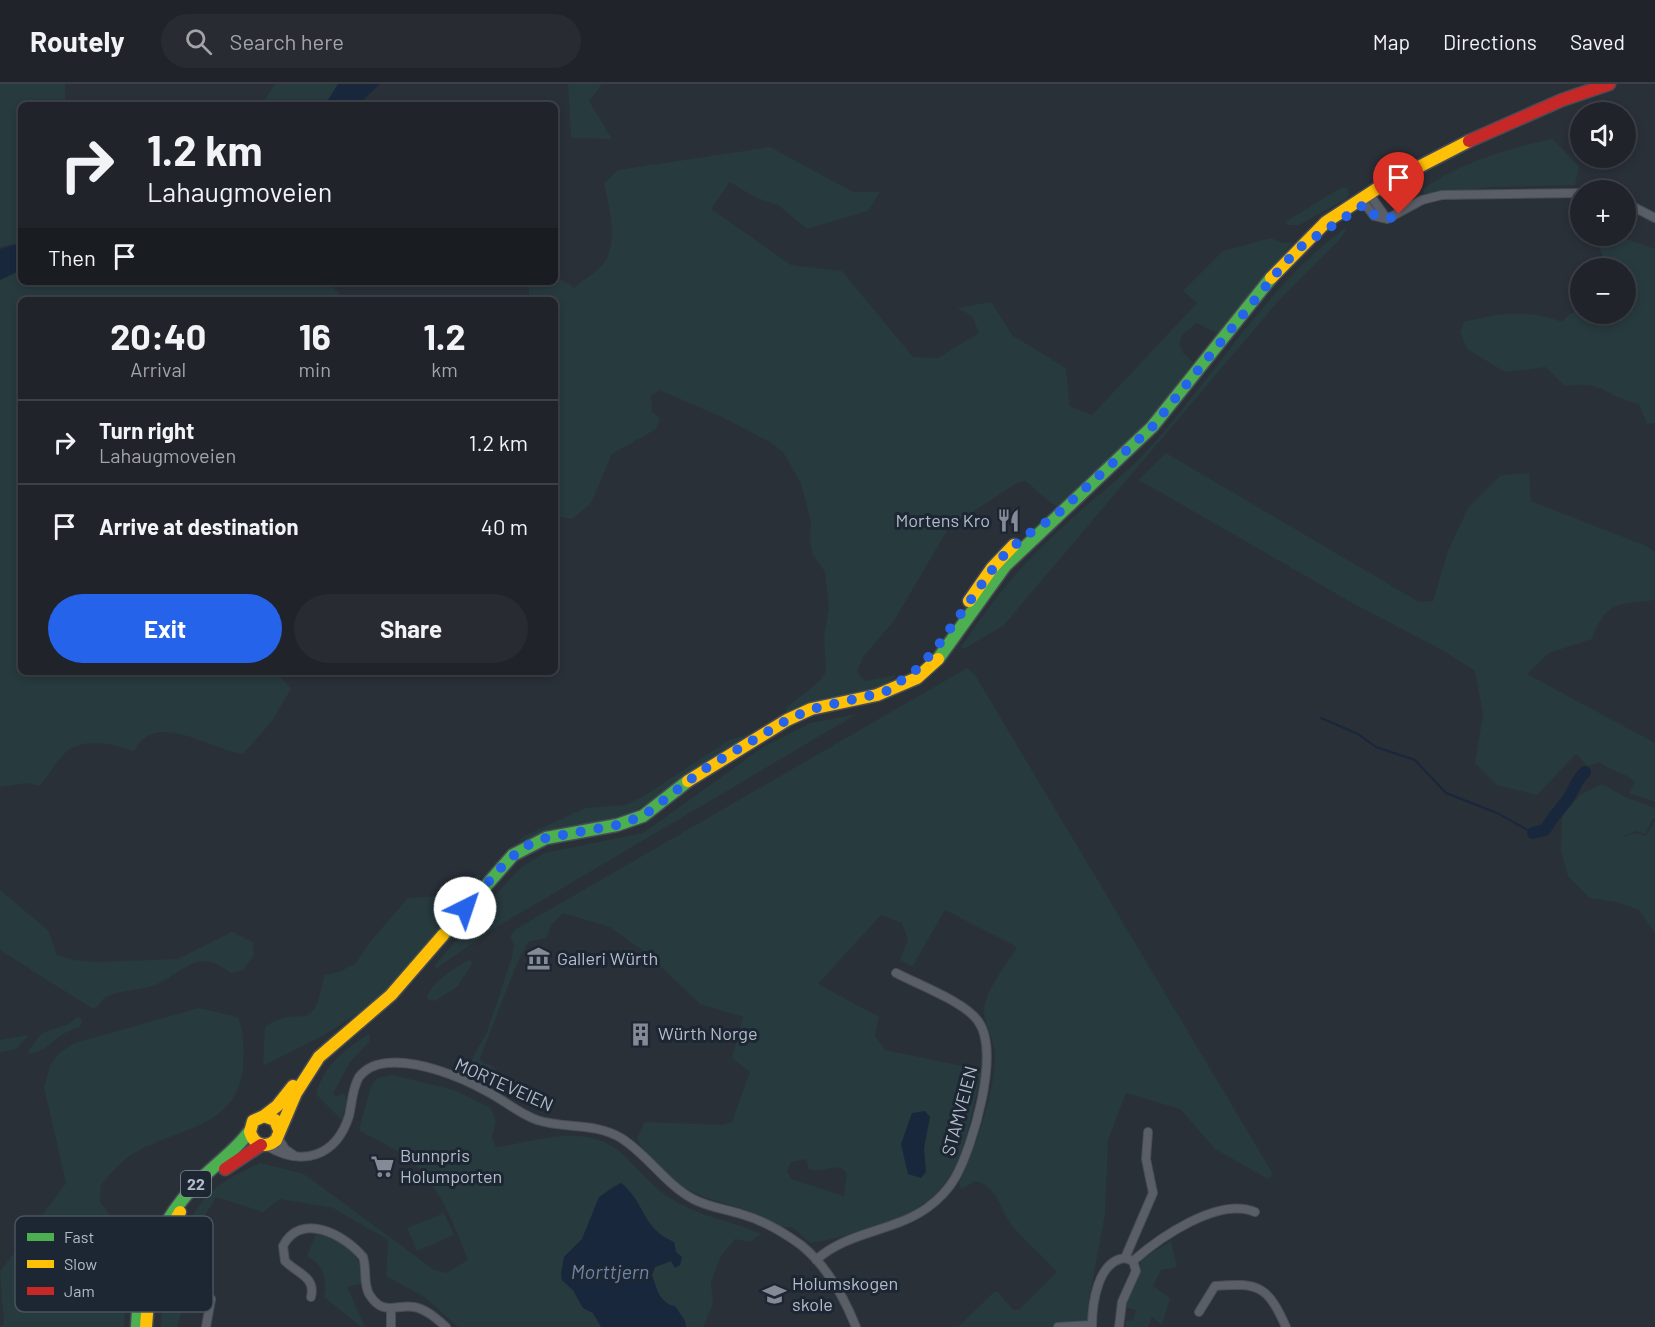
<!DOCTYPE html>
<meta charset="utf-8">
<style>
:root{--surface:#20242a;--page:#282c32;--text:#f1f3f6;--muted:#a2a4a8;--line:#3d4147;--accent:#2563eb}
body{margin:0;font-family:Barlow,sans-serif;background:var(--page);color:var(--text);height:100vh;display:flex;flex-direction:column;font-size:22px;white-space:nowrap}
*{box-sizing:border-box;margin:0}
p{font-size:20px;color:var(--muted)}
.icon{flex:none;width:33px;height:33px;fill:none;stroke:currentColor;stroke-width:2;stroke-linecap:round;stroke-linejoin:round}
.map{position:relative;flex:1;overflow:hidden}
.sheet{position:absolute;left:18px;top:213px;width:540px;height:378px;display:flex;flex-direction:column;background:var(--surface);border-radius:9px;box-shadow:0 3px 9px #0003,0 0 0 2px var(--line)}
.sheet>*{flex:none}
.banner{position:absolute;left:18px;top:18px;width:540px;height:183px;border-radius:9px;box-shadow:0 3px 9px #0003,0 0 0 2px var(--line);background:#20242a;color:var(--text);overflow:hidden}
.fabs{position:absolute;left:1570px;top:18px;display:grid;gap:12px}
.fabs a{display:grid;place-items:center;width:66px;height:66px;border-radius:50%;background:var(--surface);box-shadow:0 3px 9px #0003,0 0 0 2px var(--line);font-size:30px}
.pin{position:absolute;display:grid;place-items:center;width:51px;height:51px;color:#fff;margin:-62px -26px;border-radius:50% 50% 50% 0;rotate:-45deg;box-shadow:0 0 6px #0007}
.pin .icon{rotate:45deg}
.me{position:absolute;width:66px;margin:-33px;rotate:41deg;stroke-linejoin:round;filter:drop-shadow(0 0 4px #0008)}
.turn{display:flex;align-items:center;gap:21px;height:126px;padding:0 30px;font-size:27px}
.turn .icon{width:78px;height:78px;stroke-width:2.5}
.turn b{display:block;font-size:42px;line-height:51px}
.then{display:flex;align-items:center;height:57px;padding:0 30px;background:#0003;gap:12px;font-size:22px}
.eta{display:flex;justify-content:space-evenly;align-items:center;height:102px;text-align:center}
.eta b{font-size:36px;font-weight:700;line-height:42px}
.cta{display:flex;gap:12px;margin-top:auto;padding:12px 30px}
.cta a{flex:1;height:69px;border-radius:36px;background:var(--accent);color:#fff;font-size:24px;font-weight:700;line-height:69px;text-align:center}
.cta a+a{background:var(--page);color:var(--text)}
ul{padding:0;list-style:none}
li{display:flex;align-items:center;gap:18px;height:84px;padding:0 30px;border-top:2px solid var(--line)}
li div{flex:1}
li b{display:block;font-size:22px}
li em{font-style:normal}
header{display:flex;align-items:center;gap:36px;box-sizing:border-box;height:84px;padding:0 30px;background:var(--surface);border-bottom:2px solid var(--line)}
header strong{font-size:28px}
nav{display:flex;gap:33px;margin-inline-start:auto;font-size:21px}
.search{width:420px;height:54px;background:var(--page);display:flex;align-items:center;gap:15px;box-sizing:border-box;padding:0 21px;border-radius:33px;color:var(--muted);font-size:22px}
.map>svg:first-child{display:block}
.green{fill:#273a3e;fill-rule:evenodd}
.water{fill:#19273c}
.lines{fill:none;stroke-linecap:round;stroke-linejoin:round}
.stream{stroke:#19273c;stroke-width:2}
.river{stroke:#19273c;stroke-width:12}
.street-casing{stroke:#484c55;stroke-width:10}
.fast-casing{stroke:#484c55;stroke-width:15}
.slow-casing{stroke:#484c55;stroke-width:15}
.jam-casing{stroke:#484c55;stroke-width:15}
.street{stroke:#5a5e66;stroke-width:8}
.fast{stroke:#4caf50;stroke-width:12}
.slow{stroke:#ffc107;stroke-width:12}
.jam{stroke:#c62828;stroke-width:12}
.route{stroke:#2563eb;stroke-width:10;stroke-dasharray:0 18}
.labels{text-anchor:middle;stroke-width:6;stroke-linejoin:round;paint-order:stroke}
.shield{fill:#1d2633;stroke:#878f9c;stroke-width:1.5}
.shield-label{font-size:16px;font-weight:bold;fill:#b4bcc9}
.poi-label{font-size:18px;fill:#b4bcc9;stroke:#1d2633;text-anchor:start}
.street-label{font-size:18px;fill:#b4bcc9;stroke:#1d2633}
.water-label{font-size:20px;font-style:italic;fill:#6d86a8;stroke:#1d2633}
.key{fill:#1d2633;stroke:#4a5360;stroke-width:1.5}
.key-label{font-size:16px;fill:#b4bcc9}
</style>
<header>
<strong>Routely</strong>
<div class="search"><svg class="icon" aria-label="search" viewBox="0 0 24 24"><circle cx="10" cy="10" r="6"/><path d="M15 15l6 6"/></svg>Search here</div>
<nav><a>Map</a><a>Directions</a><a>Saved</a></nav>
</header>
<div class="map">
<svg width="1655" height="1243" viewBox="0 0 1655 1243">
<rect width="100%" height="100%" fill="#2a3038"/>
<!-- green -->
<path class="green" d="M0,0H65V21H21V158L0,163Z
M275,0H338L325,21H261Z
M568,0H602L589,17L612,55L571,54Z
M1552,55L1579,82L1575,101L1492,103L1424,110L1423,105C1459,79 1509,64 1552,55Z
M770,63L853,108H880L868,127L807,145L778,121L756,114L730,98L711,125L791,181L842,187L913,273L938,274L979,249L972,232L957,224L991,218L1013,252L1066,284L1070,322L1092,331L1197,219L1183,207L1223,167L1271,154L1283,159L1293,158L1225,245L1216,249L1197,239L1183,250L1179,260L1183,269L1193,278C1157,333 1109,376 1061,419L1056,422C1045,416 1035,404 1025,397L1017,399L949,443L894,537L863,573L857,588L865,597L897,591C882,608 815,621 790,629L785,628L786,624L821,596L826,587L824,553L829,524L825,488L813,471L810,456L811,437L801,400L783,368L770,358L722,333L659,306L651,312L652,328L660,334L656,345L612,370L591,419L572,435L557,432L555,216H529V198H555V191L574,204C583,196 597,188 604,179C619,157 609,122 604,99L618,86Z
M1342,103L1348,105L1349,110L1346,115L1299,141H1288L1285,138Z
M1345,144L1346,146L1340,155L1280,215L1004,541L964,565L961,563C988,522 1017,485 1054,451C1082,423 1115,400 1142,372C1212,297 1262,206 1345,144Z
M1618,152L1655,165V339L1647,340L1639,320C1606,313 1604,296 1565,302L1546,283L1505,288L1467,265L1460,248L1464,238C1499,229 1528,225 1562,238L1570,230L1581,226V230H1626V184H1605L1606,180L1598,160L1607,154Z
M21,185V198H329L344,216H21V588H277L291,605L272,637L243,670C209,665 155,625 134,667C112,660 80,651 62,672C53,681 49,693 39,702L27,699L0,703V196Z
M1166,369L1419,518L1433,517L1448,467L1468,424L1501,391L1529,389L1531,417L1646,462L1655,468V516C1619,520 1605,517 1592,555L1549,569L1527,590L1655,659V718L1629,709L1635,698C1626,688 1610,688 1600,678L1588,682L1576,670L1537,711L1497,701L1475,679L1483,630L1475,587L1442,566L1356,521L1139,396Z
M967,584L975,591L1273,1090L1268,1095L1215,1065L1180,1025L1126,1009L1108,1056L1105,1130L1088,1221L1089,1243H958L994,1208H998L1013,1226H1019L1057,1188C1043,1173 1027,1159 1013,1143C1001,1128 997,1101 975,1097L962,1105L959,1100C974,1067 995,1009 995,972C995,954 980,936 985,919C990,900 1007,880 1017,863L945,826L912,883L900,876L908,855L902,839L881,831L818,900L879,933L875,952L885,966L982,986C974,1018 967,1064 950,1092C922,1137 859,1150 810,1159L792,1143C779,1145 767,1135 754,1129C735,1121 712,1117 693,1108C673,1099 645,1074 637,1054L645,1038L722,1041L732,1038L750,988L732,974L743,933L700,920L650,872L610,843L563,829L552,840L546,854L528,858L518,877L480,974L483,979C497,982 499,989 500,1003L494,1004L472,986L470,979L487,948L512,873L514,861L510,852L516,845ZM806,1075L809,1085C826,1090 838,1076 847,1090L844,1112L791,1095L787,1087L791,1078Z
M857,630L493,845L437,884L434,882L509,796L523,782L544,769L643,749L763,663L810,639Z
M756,648L630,730L610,738L574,743L517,758L524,752L585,724L625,721L644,712L729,656Z
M1602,700L1625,713L1655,724V734L1653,735L1645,750L1635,747L1621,754L1635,749L1646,752L1655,736V849L1639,826L1617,818L1590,814L1568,792L1561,767L1562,732L1580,711Z
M479,790L482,792L396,896L372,920L326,950L263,982L265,943C301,917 313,957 324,891L339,888L356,879L371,857L408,814C439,812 456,812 479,790Z
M0,806L48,846L57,871L73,876L97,878L178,875L232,848L253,858L254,871L243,886L231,889C195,861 185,890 152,902C137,907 120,906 106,913C100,917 99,923 93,925L0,866Z
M470,875L472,880L457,903L435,917L427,915C430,897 456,884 470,875Z
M199,924L238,933C244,951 244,963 243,983C237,1048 170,1043 127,1074C117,1081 109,1092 101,1101L100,1118C143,1173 128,1181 124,1243H0L4,1240L0,1188L66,1099L44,1003L50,982L59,969L75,959Z
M78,933L82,936L80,943C60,947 49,966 31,970L28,967L42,949L69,940Z
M370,949L369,958L350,978L333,1010L338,1012L344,1009L347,1017L342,1036L316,1010C324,981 345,965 370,949Z
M29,951L16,965L0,968V956Z
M392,991L451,1005L491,1024L496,1038L492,1053L496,1063C536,1058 585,1038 620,1068C638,1084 653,1105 675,1117C701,1133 733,1137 761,1150L750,1158L735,1155L721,1172L711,1198L713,1220L703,1243H686L685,1237L658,1210L652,1191L655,1183L671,1177L675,1184L673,1158C641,1144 646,1119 621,1099C595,1107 592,1137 582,1156C578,1164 571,1168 564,1173L562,1196L573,1206L583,1224L593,1229L602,1243H458L426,1214L386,1192L388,1156L333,1124L280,1115L263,1128L216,1113L197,1145L200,1208L182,1225L177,1243H161C161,1204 181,1138 209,1110C223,1096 243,1087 260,1079L304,1090L433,1185L446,1189L468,1176C454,1140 438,1098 407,1074C393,1063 374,1055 359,1046L371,1002L377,994Z
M444,1129L454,1151L417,1167L407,1144Z
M316,1150C345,1156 363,1169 361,1200L347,1203L365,1243H361L324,1213C328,1197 323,1180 307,1172Z
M1171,1157L1177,1183L1161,1186L1153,1202L1170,1214L1162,1241L1152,1233L1148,1243H1126V1237L1133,1236L1136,1226L1124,1223C1131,1206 1143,1195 1140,1176Z"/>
<!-- water -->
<path class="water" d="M338,0H380L358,21H325Z
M21,159V186L0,196V165Z
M925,1027L930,1033L924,1064L926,1088L921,1094L908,1090L901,1060L912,1029Z
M621,1099C646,1119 641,1144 674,1158L676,1168L682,1173L680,1181L675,1184L671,1177L655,1183L652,1191C656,1204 660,1220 675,1222L685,1237L686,1243H601L593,1229L583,1224L573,1206L562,1196L561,1189L564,1173L582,1155L599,1113Z"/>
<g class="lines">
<!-- stream -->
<path class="stream" d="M1321,634L1358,650L1376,663L1415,676L1446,709L1497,729L1533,749"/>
<!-- river -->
<path class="river" d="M1533,749L1545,746C1552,733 1561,725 1569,713C1575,704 1576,696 1585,688"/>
<defs>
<path id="street" d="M1626,119L1655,134
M1387,135L1373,115L1366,111L1365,120L1374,132L1387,135L1422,116L1442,111L1581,109
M278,1054L285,1065L295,1072
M267,1062C302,1083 336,1073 349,1032C352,1019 352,1005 359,993C366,984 376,980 387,979C418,976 459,992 486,1007C504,1016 518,1029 537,1036C565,1045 594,1038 621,1054C648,1071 665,1100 693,1115C708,1123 725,1125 741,1130C762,1136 783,1148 801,1161C827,1182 844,1213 856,1243
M1125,1174L1153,1109L1146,1075L1148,1048
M816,1176C848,1147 893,1148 927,1124C938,1116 948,1106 955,1094C973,1062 1001,968 978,937C965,918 917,900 896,889
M1133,1177C1159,1154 1219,1112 1255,1128
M311,1213C316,1193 298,1190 285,1177L283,1162C301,1127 345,1151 363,1173C367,1184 363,1199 369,1210C383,1233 396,1220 414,1223C426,1225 437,1235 446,1243
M391,1226V1243
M1199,1228L1215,1202C1260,1198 1268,1203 1286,1243
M206,1243L211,1215
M1058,1243L1092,1241
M1092,1243C1092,1221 1097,1177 1125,1174L1133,1177L1136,1187L1122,1218L1119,1243"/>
<path id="fast" d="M938,575L1005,482L1152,343L1271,194
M443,851L513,771L546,754L617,741L643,732L688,697
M137,1243C139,1184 160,1135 202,1094C218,1078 236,1066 249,1048"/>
<path id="slow" d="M1271,194L1326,138L1378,104L1469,57
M969,517L992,484L1014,461
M688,697L787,636L811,625L877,611L917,594L938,575
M264,1032L277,1022L293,1002
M279,1046L275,1036L264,1032L253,1037L250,1048C254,1061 266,1065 276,1056L296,1009L319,973L391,911L443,851
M146,1243C148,1201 158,1164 180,1128"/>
<path id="jam" d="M1469,57L1562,16L1609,0
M225,1085L261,1061"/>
</defs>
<!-- street casing -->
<use href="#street" class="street-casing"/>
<!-- fast casing -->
<use href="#fast" class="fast-casing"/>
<!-- slow casing -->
<use href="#slow" class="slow-casing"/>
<!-- jam casing -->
<use href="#jam" class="jam-casing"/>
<!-- street -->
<use href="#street" class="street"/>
<!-- fast -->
<use href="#fast" class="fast"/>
<!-- slow -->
<use href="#slow" class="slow"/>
<!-- jam -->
<use href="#jam" class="jam"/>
</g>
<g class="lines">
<!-- route -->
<path class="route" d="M465,824L508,776L526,762L546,754L617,741L643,732L703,686L787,636L812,625L885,608L915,587L935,566L999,476L1024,453L1054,433L1152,343L1283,181L1303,161L1365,120C1373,134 1385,139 1399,130"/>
</g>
<!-- icons -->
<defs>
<symbol id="restaurant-bare" viewBox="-9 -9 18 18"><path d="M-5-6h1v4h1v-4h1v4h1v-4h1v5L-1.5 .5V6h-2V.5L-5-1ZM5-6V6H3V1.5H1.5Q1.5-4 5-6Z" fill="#848b96" stroke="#1d2633" stroke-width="2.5" paint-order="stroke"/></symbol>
<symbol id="museum-bare" viewBox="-9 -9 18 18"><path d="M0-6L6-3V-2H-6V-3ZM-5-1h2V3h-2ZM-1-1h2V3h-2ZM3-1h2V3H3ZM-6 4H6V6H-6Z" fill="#848b96" stroke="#1d2633" stroke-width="2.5" paint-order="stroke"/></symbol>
<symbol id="building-bare" viewBox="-9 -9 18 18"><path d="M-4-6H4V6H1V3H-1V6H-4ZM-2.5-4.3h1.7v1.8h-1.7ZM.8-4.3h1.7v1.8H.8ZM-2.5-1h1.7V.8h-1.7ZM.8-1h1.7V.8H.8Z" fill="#848b96" stroke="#1d2633" stroke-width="2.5" paint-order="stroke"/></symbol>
<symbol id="supermarket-bare" viewBox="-9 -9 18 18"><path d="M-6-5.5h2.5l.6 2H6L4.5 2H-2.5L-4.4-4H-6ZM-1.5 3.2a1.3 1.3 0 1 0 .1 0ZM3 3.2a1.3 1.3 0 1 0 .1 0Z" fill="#848b96" stroke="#1d2633" stroke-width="2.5" paint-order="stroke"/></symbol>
<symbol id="school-bare" viewBox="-9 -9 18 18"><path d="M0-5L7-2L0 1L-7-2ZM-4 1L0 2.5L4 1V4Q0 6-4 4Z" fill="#848b96" stroke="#1d2633" stroke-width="2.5" paint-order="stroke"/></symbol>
</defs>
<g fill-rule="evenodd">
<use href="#restaurant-bare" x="992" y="420" width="33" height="33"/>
<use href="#museum-bare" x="522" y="858" width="33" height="33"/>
<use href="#building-bare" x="624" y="934" width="33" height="33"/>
<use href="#supermarket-bare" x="366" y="1066" width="33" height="33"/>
<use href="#school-bare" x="758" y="1194" width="33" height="33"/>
</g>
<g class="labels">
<!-- shield labels -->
<rect class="shield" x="181" y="1087" width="30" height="26" rx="4.5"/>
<g class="shield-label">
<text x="196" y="1106">22</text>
</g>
<!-- poi labels -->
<g class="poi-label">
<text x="990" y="443" text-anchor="end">Mortens Kro</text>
<text x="557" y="881">Galleri Würth</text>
<text x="658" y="956">Würth Norge</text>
<text x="400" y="1078">Bunnpris<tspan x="400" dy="21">Holumporten</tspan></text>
<text x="792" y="1206">Holumskogen<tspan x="792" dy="21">skole</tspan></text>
</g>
<!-- street labels -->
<g class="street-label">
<text transform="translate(504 1001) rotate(24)" y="6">MORTEVEIEN</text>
<text transform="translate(960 1027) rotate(-75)" y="6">STAMVEIEN</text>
</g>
<!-- water labels -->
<g class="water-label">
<text x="610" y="1195">Morttjern</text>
</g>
</g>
<!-- legend -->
<rect x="15" y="1132" width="198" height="96" rx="9" class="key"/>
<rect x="27" y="1149" width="27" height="8" fill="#4caf50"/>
<rect x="27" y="1176" width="27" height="8" fill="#ffc107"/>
<rect x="27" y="1203" width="27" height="8" fill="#c62828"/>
<g class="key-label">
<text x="64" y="1159">Fast</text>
<text x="64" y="1186">Slow</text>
<text x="64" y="1213">Jam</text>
</g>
</svg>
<div class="fabs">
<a><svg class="icon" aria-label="sound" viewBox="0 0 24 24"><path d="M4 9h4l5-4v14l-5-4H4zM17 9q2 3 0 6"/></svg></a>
<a>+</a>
<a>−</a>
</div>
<div class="pin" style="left:1399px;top:130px;background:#d93025"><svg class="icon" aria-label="arrive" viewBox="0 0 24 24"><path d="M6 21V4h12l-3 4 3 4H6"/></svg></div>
<svg class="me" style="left:465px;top:824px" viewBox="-20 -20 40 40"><circle r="19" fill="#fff"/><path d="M0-13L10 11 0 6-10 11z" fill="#2563eb"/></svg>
<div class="banner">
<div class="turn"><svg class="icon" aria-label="right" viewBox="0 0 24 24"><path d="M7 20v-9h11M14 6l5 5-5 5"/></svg><div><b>1.2 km</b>Lahaugmoveien</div></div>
<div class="then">Then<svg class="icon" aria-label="arrive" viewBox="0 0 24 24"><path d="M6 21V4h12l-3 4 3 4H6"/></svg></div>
</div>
<section class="sheet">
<div class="eta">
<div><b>20:40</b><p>Arrival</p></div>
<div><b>16</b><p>min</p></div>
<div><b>1.2</b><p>km</p></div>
</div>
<ul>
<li><svg class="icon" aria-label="right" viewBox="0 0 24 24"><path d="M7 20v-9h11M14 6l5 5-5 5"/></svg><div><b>Turn right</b><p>Lahaugmoveien</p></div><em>1.2 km</em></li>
<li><svg class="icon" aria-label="arrive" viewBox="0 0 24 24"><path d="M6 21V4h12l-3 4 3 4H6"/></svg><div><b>Arrive at destination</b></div><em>40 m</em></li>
</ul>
<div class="cta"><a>Exit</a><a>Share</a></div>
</section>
</div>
